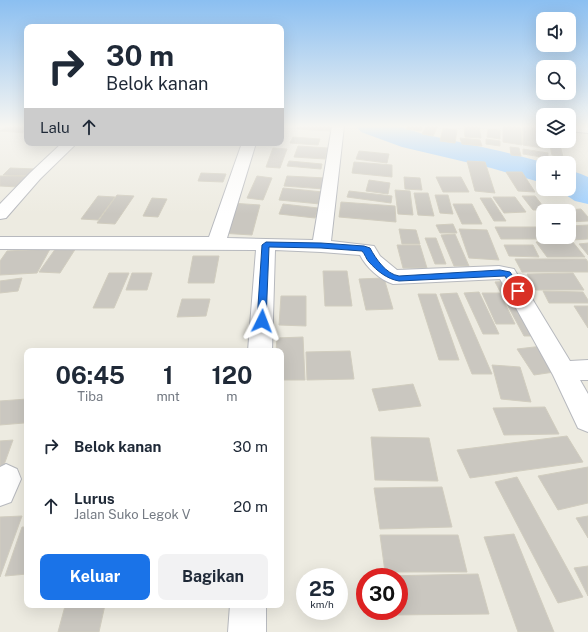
<!DOCTYPE html>
<html lang="id">
<meta charset="utf-8">
<style>
:root{--surface:#fff;--page:#f2f2f3;--text:#1f2937;--muted:#747a83;--accent:#1a73e8}
body{margin:0;font-family:"Public Sans",sans-serif;background:var(--page);color:var(--text);height:100vh;display:flex;flex-direction:column;font-size:15px;white-space:nowrap}
*{box-sizing:border-box;margin:0}
p{font-size:13px;color:var(--muted)}
.icon{flex:none;width:22px;height:22px;fill:none;stroke:currentColor;stroke-width:2;stroke-linecap:round;stroke-linejoin:round}
.map{position:relative;flex:1;overflow:hidden}
.panel{position:absolute;left:24px;top:348px;width:260px;height:260px;display:flex;flex-direction:column;background:var(--surface);border-radius:8px;box-shadow:0 4px 16px #0002}
.panel>*{flex:none}
.top-card{position:absolute;left:24px;top:24px;width:260px;height:122px;border-radius:8px;box-shadow:0 4px 16px #0002;background:#fff;color:var(--text);overflow:hidden}
.tools{position:absolute;left:536px;top:12px;display:grid;gap:8px}
.tools a{display:grid;place-items:center;width:40px;height:40px;border-radius:8px;background:var(--surface);box-shadow:0 4px 16px #0002;font-size:20px}
.speed{position:absolute;left:296px;top:568px;display:flex;gap:8px;font-size:20px;font-weight:700;text-align:center}
.speed>*{display:grid;place-content:center;width:52px;height:52px;border-radius:50%;background:var(--surface);box-shadow:0 4px 16px #0002;line-height:1}
.speed small{font-size:10px;font-weight:400}
.speed .limit{border:6px solid #d22;background:#fff;color:#111}
.pin{position:absolute;display:grid;place-items:center;width:34px;height:34px;color:#fff;margin:-17px;border:2px solid #fff;border-radius:50%;box-shadow:0 1px 4px #0007}
.me{position:absolute;width:44px;margin:-22px;rotate:3deg;stroke-linejoin:round;filter:drop-shadow(0 0 3px #0008)}
.turn{display:flex;align-items:center;gap:14px;height:84px;padding:0 16px;font-size:18px}
.turn .icon{width:52px;height:52px;stroke-width:2.5}
.turn b{display:block;font-size:28px;line-height:34px}
.then{display:flex;align-items:center;height:38px;padding:0 16px;background:#0003;gap:8px;font-size:15px}
.eta{display:flex;justify-content:space-evenly;align-items:center;height:68px;text-align:center}
.eta b{font-size:24px;font-weight:700;line-height:28px}
.primary-button{display:flex;gap:8px;margin-top:auto;padding:8px 16px}
.primary-button a{flex:1;height:46px;border-radius:8px;background:var(--accent);color:#fff;font-size:16px;font-weight:700;line-height:46px;text-align:center}
.primary-button a+a{background:var(--page);color:var(--text)}
ul{padding:0;list-style:none}
li{display:flex;align-items:center;gap:12px;height:60px;padding:0 16px}
li div{flex:1}
li b{display:block;font-size:15px}
li em{font-style:normal}
.map>svg:first-child{display:block}
.lines{fill:none;stroke-linecap:round;stroke-linejoin:round}
.river{fill:#9fd0ff;fill-rule:evenodd}
.building{fill:#cac7c0;stroke:#d1cdbf}
.street-casing{stroke:#b7b9be;stroke-width:2}
.street{fill:#fff;fill-rule:evenodd}
.route{fill:#1a73e8;stroke:#114b97}
</style>
<div class="map">
<svg width="588" height="632" viewBox="0 0 588 632">
<rect width="100%" height="100%" fill="#edebe1"/>
<g class="lines">
<!-- river -->
<path class="river" d="M356,126H398L423,134L500,151L546,163H543V183L491,168L402,147L361,132Z
M569,170L581,174L588,177V204L575,201L557,189H569Z"/>
</g>
<!-- building -->
<path class="building" d="M8,126H27V133L0,131Z
M298,126H331L330,131L297,129Z
M407,126H423L421,131L406,129Z
M426,126H438L433,136L422,134Z
M464,126H479L481,138L465,137Z
M503,126L521,127L522,145L503,142Z
M523,126L542,127L543,148L523,145Z
M443,128L457,130L455,143L440,141Z
M488,129L500,130V139L487,137Z
M293,137L320,139L318,145L290,143Z
M460,138L480,140L482,146L462,144Z
M486,139L500,141V146L486,144Z
M549,141H559L563,157L552,155Z
M298,146L328,148L325,159L294,157Z
M510,147L519,148L521,156L511,155Z
M273,148L287,149L280,168L266,167Z
M523,149L548,153V158L523,154Z
M359,151L389,154L387,163L356,159Z
M289,161L322,164L321,169L287,166Z
M467,161L485,162L495,193L475,191Z
M354,162L392,165V177L352,173Z
M10,168L36,169L30,176L3,175Z
M506,172H522L535,192L518,191Z
M201,173L226,174L223,182L198,181Z
M0,176H28L18,187L0,186Z
M257,176L272,178L263,200L247,198Z
M287,176L326,178L324,189L284,186Z
M404,177L420,178L422,190L405,189Z
M436,177H461L469,192H443Z
M369,180L390,183L388,194L366,191Z
M283,188L323,192L320,204L279,200Z
M395,190L410,191L413,215L398,214Z
M349,191L392,196L391,203L347,197Z
M414,193H428L434,216L418,215Z
M117,195L134,196L115,224L97,223Z
M435,195H448L453,214L440,213Z
M98,196L115,197L98,220L81,219Z
M522,196H535L546,210H533Z
M493,197H515L526,212L504,213Z
M152,198L167,199L158,217L143,216Z
M480,198H491L506,221H494Z
M341,202L395,206L396,222L339,217Z
M231,203L260,205L252,235L220,233Z
M283,204L318,208L315,218L279,214Z
M453,204H472L482,224H462Z
M581,209L588,217V221L569,222V211H553Z
M453,224L457,233H440L436,225Z
M588,225V239L573,240L569,235V226Z
M495,227H543V237H564L566,239H501Z
M399,229L416,230L420,244H402Z
M459,229L487,230L499,260L469,258Z
M455,234L469,266H454L441,235Z
M425,238H436L446,264H435Z
M572,241L585,257H547L536,242Z
M588,243V255L579,244Z
M397,245H420L427,268H403Z
M504,245H533L539,257L509,256Z
M56,248H76L60,273L39,272Z
M50,249L37,273L0,275V261L7,251Z
M193,256H219L214,283H188Z
M515,259H586L588,262V272H522Z
M323,271H347L352,306H325Z
M109,273H129L114,308H93Z
M132,273H152L147,290H126Z
M573,273L584,290H536L527,274Z
M22,278L18,291L0,293V281Z
M384,278L393,309L366,310L359,279Z
M509,281L541,336H524L495,282Z
M543,291L583,292L588,300V303H549Z
M479,292L499,334H483L464,293Z
M457,293L492,374H472L440,294Z
M482,293H500L515,324H496Z
M418,294H436L459,360H439Z
M281,296H306V326L279,325Z
M182,299H210L206,316L177,317Z
M574,306H588V328Z
M303,337L305,380H281V351H276L277,338Z
M543,346L561,371L534,375L517,349Z
M350,351L354,379L307,380L306,352Z
M492,365L520,367L531,402L501,399Z
M413,384L421,406L379,411L372,389Z
M27,399V415L24,423L0,425V401Z
M545,407L559,434L504,435L493,408Z
M567,436L583,462L470,478L457,450Z
M371,437L429,438L438,481L375,480Z
M13,440L0,476V441Z
M588,467V503L558,510L538,476Z
M517,477L583,597L558,603L495,482Z
M442,487L452,527L380,529L374,488Z
M22,516L0,577V517Z
M588,516V538L576,518Z
M22,527H27V574L5,576Z
M514,534L554,632H518L484,537Z
M380,535H458L467,572H385Z
M588,566V596L574,568Z
M478,574L489,614L389,615V611H399V577L384,576Z
M105,605L99,632H58L65,606Z"/>
<g class="lines">
<defs>
<path id="street" d="M332,126H344L331,241L374,246L380,256L397,270L499,266L514,269L570,361L588,360V380H580L588,394V432L578,428L553,375L500,279L393,284C380,280 366,267 360,255L321,252L275,250L272,351H248L256,250L0,249V237H209L242,143H256L227,238L313,240Z
M569,126H588V133L569,131Z
M62,143H77L40,179L6,218L0,219V204L30,173Z
M6,464L17,469L21,479L11,502L0,506V467Z
M230,605H266V632H228Z"/>
</defs>
<!-- street casing -->
<use href="#street" class="street-casing"/>
<!-- street -->
<use href="#street" class="street"/>
</g>
<!-- sky -->
<linearGradient id="sky" x2="0" y2="1"><stop stop-color="#8bbff1"/><stop offset="0.59" stop-color="#f7f6f2"/><stop offset="1" stop-color="#f7f6f2" stop-opacity="0"/></linearGradient>
<rect width="588" height="214" fill="url(#sky)"/>
<!-- route -->
<path class="route" d="M266,242L321,243L364,246L370,248C376,259 386,274 399,276L500,270L510,272L523,291L518,294L515,293L505,276L399,281C387,279 377,271 369,262C366,259 365,254 362,251L321,248L269,247L266,321L262,324L257,321L262,245Z"/>
</svg>
<div class="tools">
<a><svg class="icon" aria-label="sound" viewBox="0 0 24 24"><path d="M4 9h4l5-4v14l-5-4H4zM17 9q2 3 0 6"/></svg></a>
<a><svg class="icon" aria-label="search" viewBox="0 0 24 24"><circle cx="10" cy="10" r="6"/><path d="M15 15l6 6"/></svg></a>
<a><svg class="icon" aria-label="layers" viewBox="0 0 24 24"><path d="M12 4l9 5-9 5-9-5zM3 14l9 5 9-5"/></svg></a>
<a>+</a>
<a>−</a>
</div>
<div class="speed"><div>25<small>km/h</small></div><div class="limit">30</div></div>
<div class="pin" style="left:518px;top:291px;background:#d93025"><svg class="icon" aria-label="arrive" viewBox="0 0 24 24"><path d="M6 21V4h12l-3 4 3 4H6"/></svg></div>
<svg class="me" style="left:262px;top:321px" viewBox="-20 -20 40 40"><path d="M0-17L14 15 0 8-14 15z" fill="#1a73e8" stroke="#fff" stroke-width="4"/></svg>
<div class="top-card">
<div class="turn"><svg class="icon" aria-label="right" viewBox="0 0 24 24"><path d="M7 20v-9h11M14 6l5 5-5 5"/></svg><div><b>30 m</b>Belok kanan</div></div>
<div class="then">Lalu<svg class="icon" aria-label="ahead" viewBox="0 0 24 24"><path d="M12 20V5M6 11l6-6 6 6"/></svg></div>
</div>
<section class="panel">
<div class="eta">
<div><b>06:45</b><p>Tiba</p></div>
<div><b>1</b><p>mnt</p></div>
<div><b>120</b><p>m</p></div>
</div>
<ul>
<li><svg class="icon" aria-label="right" viewBox="0 0 24 24"><path d="M7 20v-9h11M14 6l5 5-5 5"/></svg><div><b>Belok kanan</b></div><em>30 m</em></li>
<li><svg class="icon" aria-label="ahead" viewBox="0 0 24 24"><path d="M12 20V5M6 11l6-6 6 6"/></svg><div><b>Lurus</b><p>Jalan Suko Legok V</p></div><em>20 m</em></li>
</ul>
<div class="primary-button"><a>Keluar</a><a>Bagikan</a></div>
</section>
</div>
